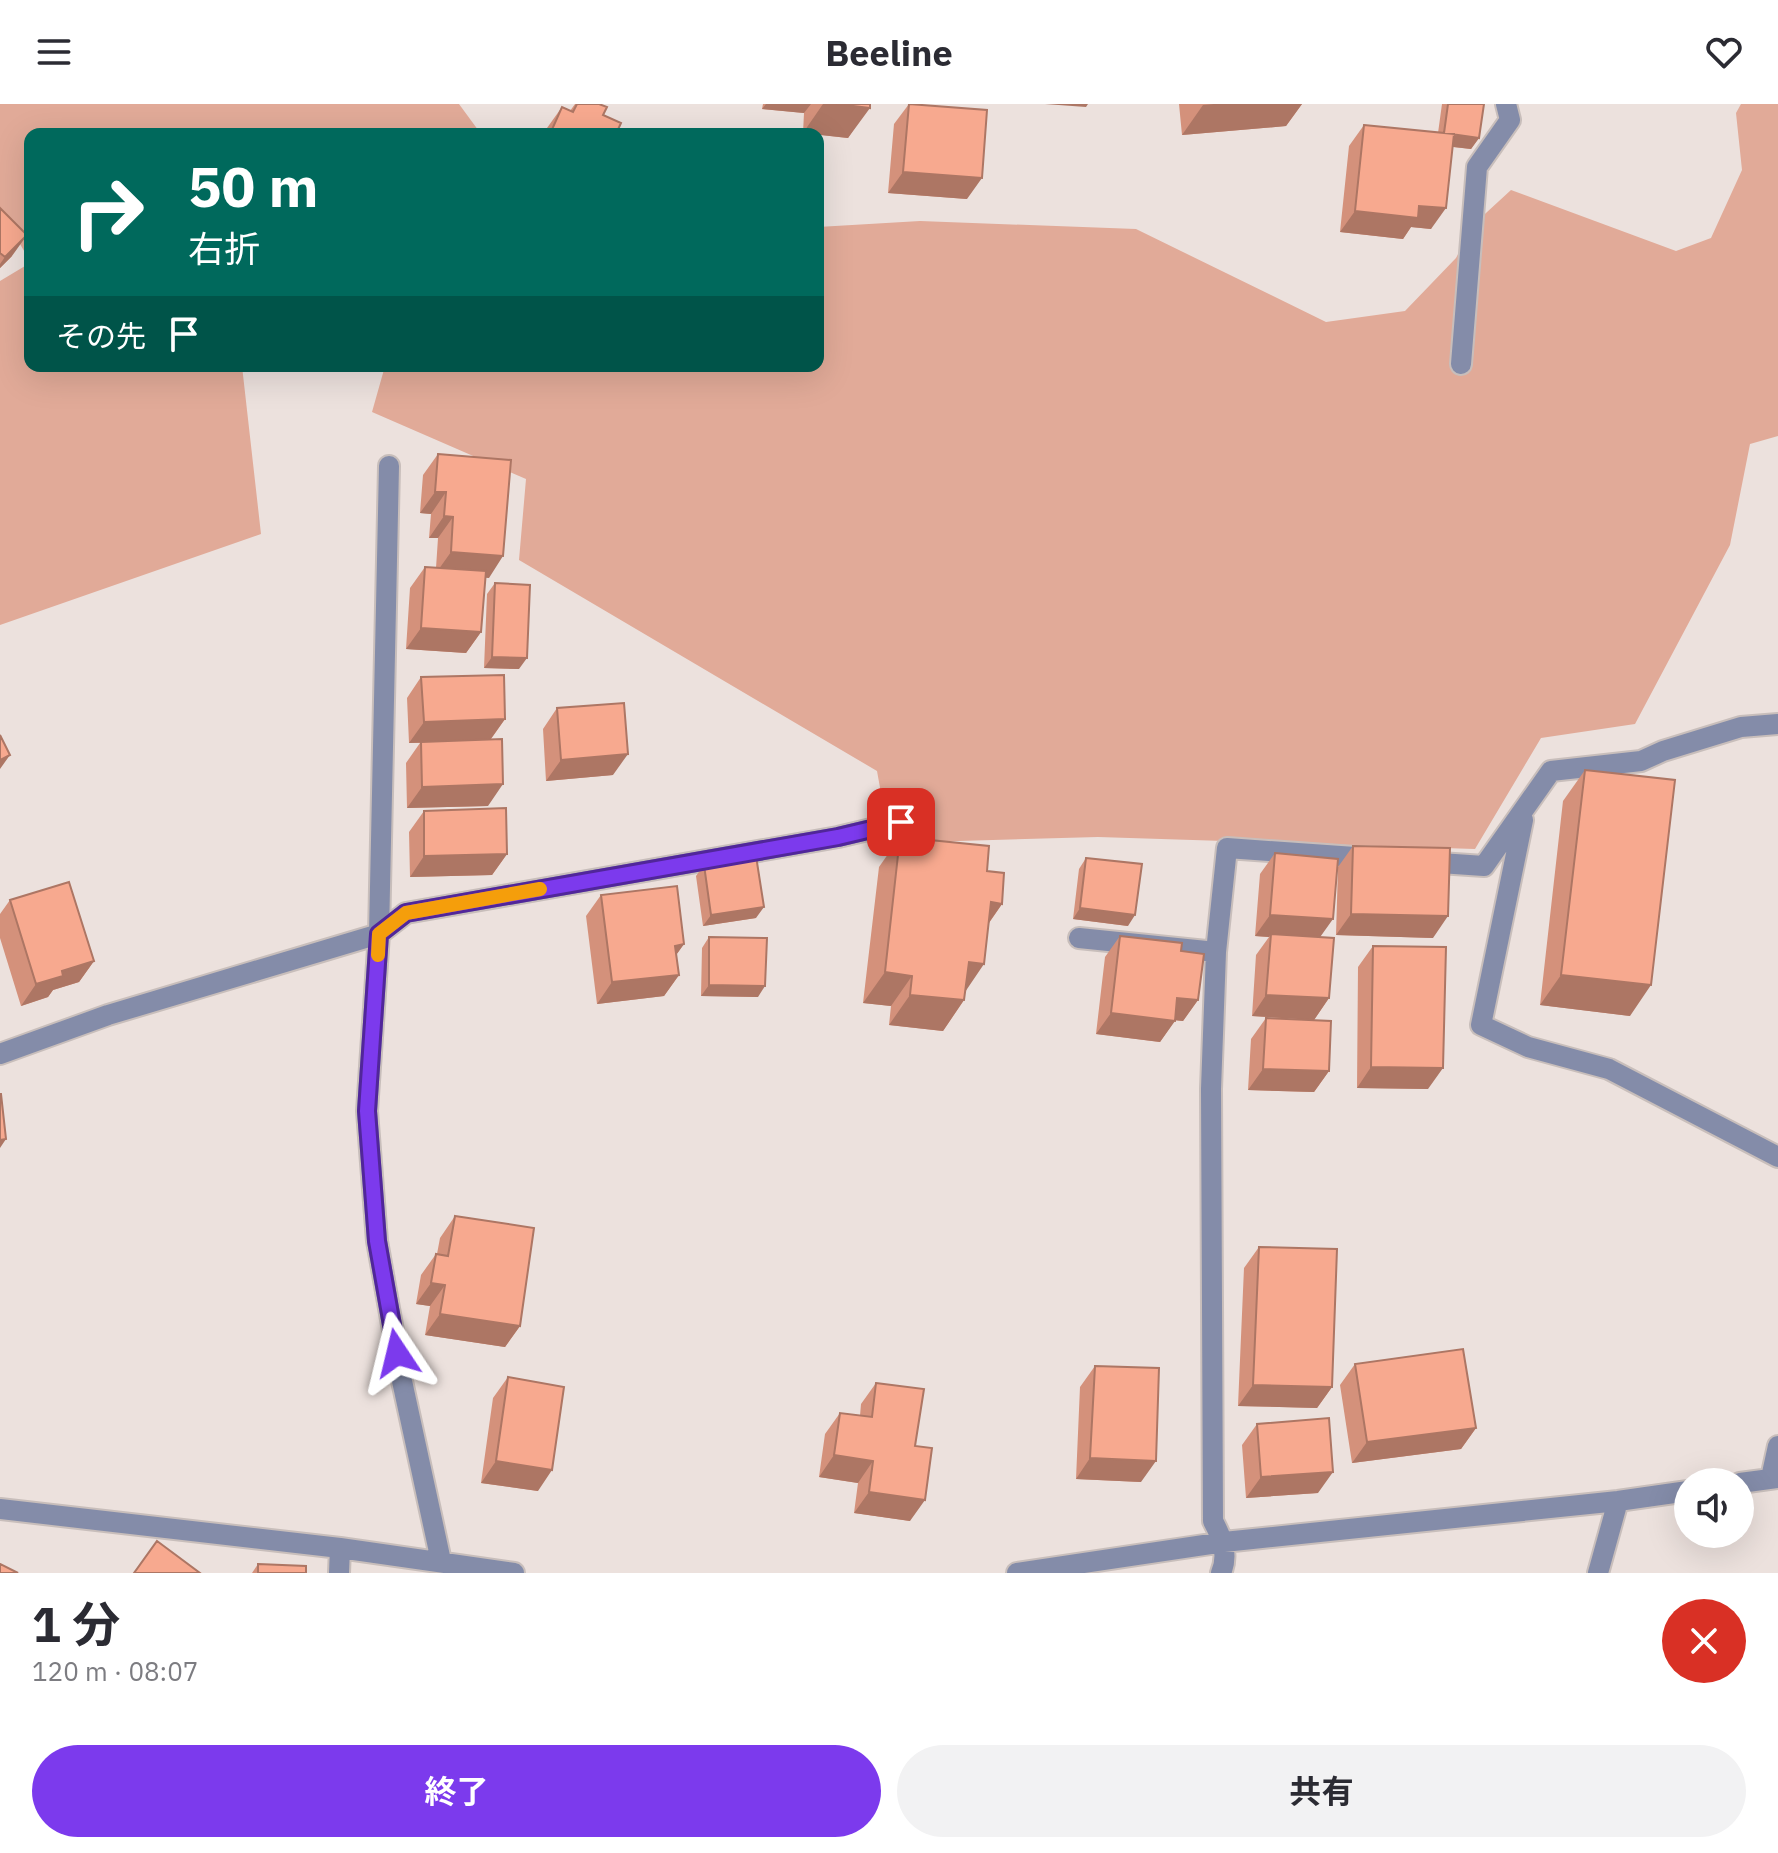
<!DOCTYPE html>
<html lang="ja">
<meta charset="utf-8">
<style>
:root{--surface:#fff;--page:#f2f2f3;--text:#2b2b33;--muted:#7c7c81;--accent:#7c3aed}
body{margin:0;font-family:"IBM Plex Sans","Noto Sans JP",sans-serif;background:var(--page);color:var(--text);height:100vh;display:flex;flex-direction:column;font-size:30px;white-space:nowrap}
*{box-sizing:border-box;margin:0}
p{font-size:26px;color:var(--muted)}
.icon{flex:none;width:44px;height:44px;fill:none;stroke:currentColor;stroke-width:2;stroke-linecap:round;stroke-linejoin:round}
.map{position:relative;height:1469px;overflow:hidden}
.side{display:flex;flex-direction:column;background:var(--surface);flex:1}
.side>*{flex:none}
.guide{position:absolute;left:24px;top:24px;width:800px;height:244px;border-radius:16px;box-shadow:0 8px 32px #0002;background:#00695c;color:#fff;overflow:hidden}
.buttons{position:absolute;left:1674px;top:1364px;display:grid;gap:16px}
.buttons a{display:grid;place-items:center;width:80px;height:80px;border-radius:50%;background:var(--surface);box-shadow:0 8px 32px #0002;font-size:40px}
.pin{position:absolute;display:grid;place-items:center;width:68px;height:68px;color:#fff;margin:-34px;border-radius:16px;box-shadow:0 4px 12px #0006}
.me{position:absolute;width:88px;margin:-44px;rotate:350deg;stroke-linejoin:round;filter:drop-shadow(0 0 6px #0008)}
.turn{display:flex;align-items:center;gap:28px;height:168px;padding:0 32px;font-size:36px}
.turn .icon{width:104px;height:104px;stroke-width:2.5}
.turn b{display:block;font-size:56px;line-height:68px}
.then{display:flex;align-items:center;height:76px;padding:0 32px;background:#0003;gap:16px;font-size:30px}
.round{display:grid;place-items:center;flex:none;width:84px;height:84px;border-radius:42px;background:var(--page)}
.overview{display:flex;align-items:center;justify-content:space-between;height:136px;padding:0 32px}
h1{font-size:48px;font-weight:700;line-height:60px}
.cta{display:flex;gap:16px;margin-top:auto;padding:16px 32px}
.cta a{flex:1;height:92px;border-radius:48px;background:var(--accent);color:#fff;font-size:32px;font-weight:700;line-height:92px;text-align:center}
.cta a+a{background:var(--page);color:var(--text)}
header{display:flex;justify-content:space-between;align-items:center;height:104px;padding:0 32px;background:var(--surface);font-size:36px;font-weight:700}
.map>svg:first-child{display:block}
.green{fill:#e1aa98}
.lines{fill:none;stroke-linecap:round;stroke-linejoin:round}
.minor-casing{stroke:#c8bebb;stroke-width:24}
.minor{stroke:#848ca9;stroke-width:20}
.wall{fill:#d4917b}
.shaded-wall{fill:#ad7664}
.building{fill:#f7a98f;stroke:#ad7664;stroke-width:2}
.route-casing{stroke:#51269a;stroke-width:20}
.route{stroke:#7c3aed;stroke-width:14}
.slow{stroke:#f59e0b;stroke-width:14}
</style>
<header><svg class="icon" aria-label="menu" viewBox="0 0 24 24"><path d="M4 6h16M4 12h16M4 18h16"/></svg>Beeline<svg class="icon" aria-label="heart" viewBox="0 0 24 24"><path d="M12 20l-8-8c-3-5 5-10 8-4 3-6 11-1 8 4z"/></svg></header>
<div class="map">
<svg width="1778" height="1469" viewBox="0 0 1778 1469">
<rect width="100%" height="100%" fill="#ece1dd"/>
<!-- green -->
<path class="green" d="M0,0H459L481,30H30V157L0,106Z
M1741,0H1778V332L1750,340L1730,441L1635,620L1541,634L1475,745L1098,733L890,739L877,667L519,456L526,375L372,308L385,262H818V123L920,117L1136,125L1326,218L1405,207L1456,154L1474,120L1511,86L1676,147L1711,134L1742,66L1736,9Z
M30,159V262H242L261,430L0,521V177Z"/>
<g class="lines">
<defs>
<path id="minor" d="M1461,260L1477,63L1510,16L1506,0
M1523,716L1481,921L1528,943L1609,965L1778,1053
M1425,758L1484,762L1551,667L1641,657L1663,647L1741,623L1778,620
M379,830L406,809L838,733L901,718
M379,830L389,362
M1079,834L1216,848
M0,950L108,911L379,830L367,1007L377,1137L402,1277L441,1457
M1771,1374L1778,1342
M1740,1379L1778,1374
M0,1405L340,1444L514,1469
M339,1469L340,1444
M1017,1469L1224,1438L1618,1397L1688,1387
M1221,1469C1229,1450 1222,1434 1213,1417L1211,985L1216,848L1227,744L1369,754
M1598,1469L1618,1397"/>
</defs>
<!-- minor casing -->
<use href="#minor" class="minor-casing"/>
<!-- minor -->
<use href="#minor" class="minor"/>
</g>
<!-- wall -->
<path class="wall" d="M575,0H599L603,11L616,30H544L547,24L562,3L570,7Z
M763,0H870L848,34L803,29L804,9L762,5Z
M909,0L967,95L888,89L894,20Z
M1179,0H1302L1286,22L1182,31Z
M1442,0H1484L1479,34L1471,45L1453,43L1431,125L1411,123L1403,135L1340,128L1349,42L1364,21L1438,29Z
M0,104L12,152L0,164Z
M438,350L489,474L485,473L481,528L466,549L406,545L410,484L425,463L436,464L438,434H429L431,410L420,409L423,371Z
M495,479L519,565L484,564L487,490Z
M421,573L505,615L491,635L488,702L407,704L406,659L420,639H409L407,594Z
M557,604L613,671L546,677L543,625Z
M1585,666L1630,912L1540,901L1563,697Z
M424,707L507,750L492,771L410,773L409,728Z
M900,733L987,767L1002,800L989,819L965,887L964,896L943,927L889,921L891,902L863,899L879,763Z
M1353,742L1433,834L1336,831L1338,763Z
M1275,749L1320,833L1329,894L1314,916L1252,912L1256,851L1269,833L1255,832L1260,770Z
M1086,754L1128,822L1073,815L1079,765Z
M704,761L756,814L703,822L696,772Z
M601,791L684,840L676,851L679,871L664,892L597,900L586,812Z
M10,796L94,857L79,878L53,886L48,893L21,902L0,834V810Z
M1120,832L1181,847L1198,896L1183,917L1175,916L1160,938L1096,930L1105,853Z
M709,833L758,893L701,892L702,844Z
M1373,842L1428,985L1357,984L1358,863Z
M1266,914L1329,967L1314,988L1248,986L1251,935Z
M455,1112L520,1222L505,1243L425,1231L430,1202L416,1200L421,1171L436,1150H437L440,1134Z
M1259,1143L1332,1283L1317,1304L1238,1302L1244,1164Z
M1355,1260L1476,1324L1461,1345L1352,1359L1340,1281Z
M1095,1262L1141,1378L1076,1375L1080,1283Z
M508,1273L538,1387L481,1379L493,1294Z
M876,1279L915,1342L910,1417L854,1409L858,1379L819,1373L825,1330L840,1309L860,1312L861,1300Z
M1257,1320L1318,1389L1246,1394L1242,1341Z
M258,1460L306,1469H252Z"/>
<!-- shaded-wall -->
<path class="shaded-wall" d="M766,0H811L804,9L762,5Z
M823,0H837L870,4L848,34L803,29Z
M1045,0H1088L1086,3Z
M1214,0H1302L1286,22L1182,31L1203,1Z
M1444,30L1479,34L1471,45L1437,41Z
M903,68L982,74L967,95L888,89Z
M1419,102L1446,104L1431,125L1411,123L1403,135L1340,128L1355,107Z
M27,131L12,152L0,164V160L5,153Z
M435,388H446L431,410L420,409Z
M444,412L453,413L438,434H429Z
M451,448L503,452L489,474L436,469Z
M421,524L481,528L466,549L406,545Z
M492,553L527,554L519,565L484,564Z
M505,615L490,636L409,639L424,618Z
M628,650L613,671L546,677L561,656Z
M10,651L0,665V656Z
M503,680L488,702L407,704L422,683Z
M507,750L492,771L410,773L424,752Z
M991,798L1002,800L981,830Z
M764,803L756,814L703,822L711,811Z
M1080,804L1135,811L1128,822L1073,815Z
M1351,810L1448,812L1433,834L1336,831Z
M1270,811L1333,815L1318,836L1271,830L1269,833L1255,832Z
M684,840L669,861L675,842Z
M94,857L79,878L53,886L48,893L21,902L36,880L62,867Z
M969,858L984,860L963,891Z
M885,868L912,872L891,902L863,899Z
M679,871L664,892L597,900L612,878Z
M1561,871L1651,881L1630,912L1540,901Z
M709,881L765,882L758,893L701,892Z
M910,891L964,896L943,927L889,921Z
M1266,891L1329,894L1314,916L1252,912Z
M1177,894L1198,896L1183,917L1162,915Z
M1111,909L1175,917L1160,938L1096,930Z
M1371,963L1443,964L1428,985L1357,984Z
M1263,965L1329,967L1314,988L1248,986Z
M6,1035L0,1044V1036Z
M431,1179L445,1181L430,1202L416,1200Z
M440,1210L520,1222L505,1243L425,1231Z
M1253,1281L1332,1283L1317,1304L1238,1302Z
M1476,1324L1461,1345L1352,1359L1367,1338Z
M834,1351L873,1357L858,1379L819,1373Z
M1090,1354L1156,1357L1141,1378L1076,1375Z
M496,1357L552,1366L538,1387L481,1379Z
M1333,1368L1318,1389L1246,1394L1261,1373Z
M869,1388L925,1396L910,1417L854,1409Z"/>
<!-- building -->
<path class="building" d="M577,0H599L607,3L603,11L621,19L616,30H550L562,3L573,8Z
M837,0H870V4Z
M909,0L987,6L982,74L903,68Z
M1448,0H1484L1479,34L1444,29Z
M1364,21L1454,30L1446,104L1419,102L1418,114L1355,107Z
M0,104L27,131L5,153L0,149Z
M438,350L511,356L503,452L451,448L453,413L444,412L446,388H435Z
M425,463L486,467L481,528L421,524Z
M495,479L530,481L527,554L492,553Z
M504,571L505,615L424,618L421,573Z
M624,599L628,650L561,656L557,604Z
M0,631L10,651L0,656Z
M502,635L503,680L422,683L421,638Z
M1585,666L1675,676L1651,881L1561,871Z
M506,704L507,750L424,752V707Z
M900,733L989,742L987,767L1004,769L1002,800L991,798L984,860L969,858L964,896L910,891L912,872L885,868Z
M1353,742L1450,744L1448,812L1351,810Z
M1275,749L1338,755L1333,815L1270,811Z
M756,752L764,803L711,811L704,761Z
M1086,754L1142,760L1135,811L1080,804Z
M69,778L94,857L62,867L63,872L36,880L10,796Z
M677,782L684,840L675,842L679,871L612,878L601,791Z
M1271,830L1334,834L1329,894L1266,891Z
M1120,832L1182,839L1181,847L1204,850L1198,896L1177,894L1175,917L1111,909Z
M709,833L767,834L765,882L709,881Z
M1373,842L1446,843L1443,964L1371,963Z
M1266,914L1331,917L1329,967L1263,965Z
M0,990H1L6,1035L0,1036Z
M455,1112L534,1124L520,1222L440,1210L445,1181L431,1179L436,1150L448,1152Z
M1259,1143L1337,1145L1332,1283L1253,1281Z
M1463,1245L1476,1324L1367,1338L1355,1260Z
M1095,1262L1159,1264L1156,1357L1090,1354Z
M508,1273L564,1283L552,1366L496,1357Z
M876,1279L924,1285L915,1342L932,1344L925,1396L869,1388L873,1357L834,1351L840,1309L872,1313Z
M1329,1314L1333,1368L1261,1373L1257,1320Z
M157,1437L200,1469H134Z
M0,1460L18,1469H0Z
M258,1460L306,1462V1469H258Z"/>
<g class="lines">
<defs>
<path id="route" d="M397,1249L377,1137L367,1007L379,830L406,809L838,733L901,718"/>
</defs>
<!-- route casing -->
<use href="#route" class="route-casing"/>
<!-- route -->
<use href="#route" class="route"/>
<!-- slow -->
<path class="slow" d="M378,851L379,830L406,809L540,785"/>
</g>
</svg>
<div class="buttons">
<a><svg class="icon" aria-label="sound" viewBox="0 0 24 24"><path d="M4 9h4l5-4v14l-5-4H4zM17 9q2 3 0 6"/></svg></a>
</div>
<div class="pin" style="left:901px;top:718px;background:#d93025"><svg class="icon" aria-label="arrive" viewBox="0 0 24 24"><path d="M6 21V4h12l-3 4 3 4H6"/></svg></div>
<svg class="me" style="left:397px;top:1249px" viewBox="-20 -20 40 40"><path d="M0-17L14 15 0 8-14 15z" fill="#7c3aed" stroke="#fff" stroke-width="4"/></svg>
<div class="guide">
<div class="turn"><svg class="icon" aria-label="right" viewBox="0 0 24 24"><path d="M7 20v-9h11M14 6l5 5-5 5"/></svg><div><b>50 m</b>右折</div></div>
<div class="then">その先<svg class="icon" aria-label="arrive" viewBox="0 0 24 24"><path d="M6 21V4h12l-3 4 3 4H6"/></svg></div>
</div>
</div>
<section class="side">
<div class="overview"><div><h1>1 分</h1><p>120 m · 08:07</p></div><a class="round" style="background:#d93025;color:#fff"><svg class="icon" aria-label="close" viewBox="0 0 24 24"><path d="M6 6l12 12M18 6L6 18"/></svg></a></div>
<div class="cta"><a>終了</a><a>共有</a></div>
</section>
